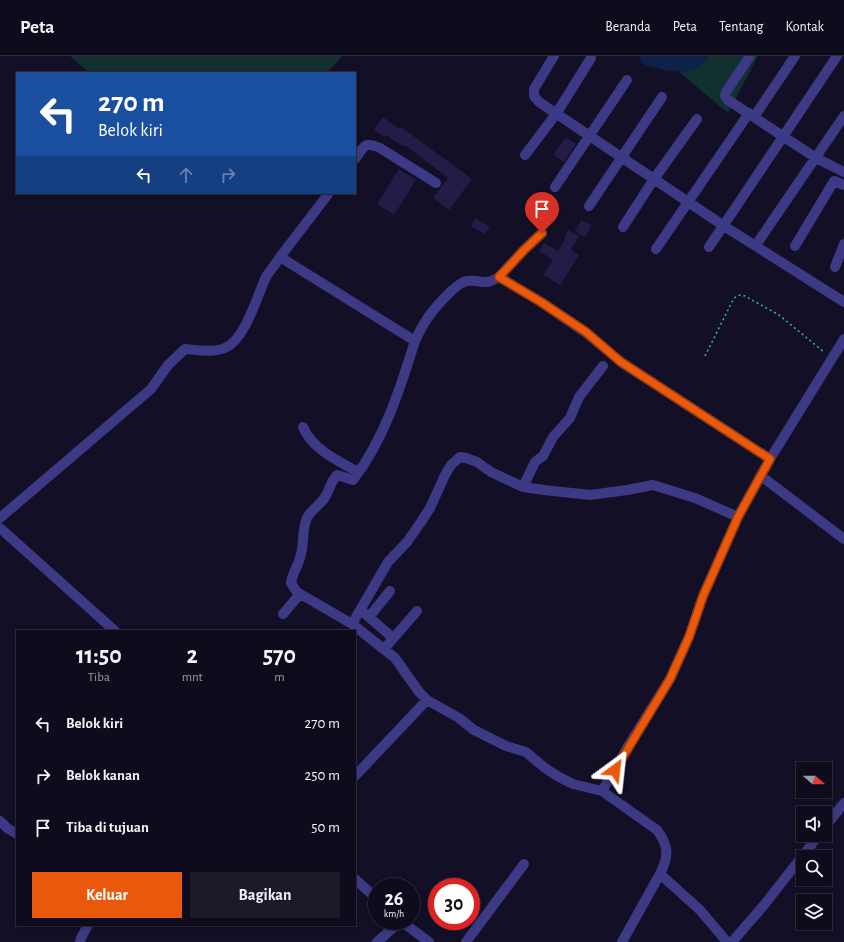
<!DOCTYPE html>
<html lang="id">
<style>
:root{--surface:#0e0b1c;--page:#1c1929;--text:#f1f3f6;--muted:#9b9ba3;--line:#2e2b3b;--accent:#ea580c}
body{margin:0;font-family:"Alegreya Sans",sans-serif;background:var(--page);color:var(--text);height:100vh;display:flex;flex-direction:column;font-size:15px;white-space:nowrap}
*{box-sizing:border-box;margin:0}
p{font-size:13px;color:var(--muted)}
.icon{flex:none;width:22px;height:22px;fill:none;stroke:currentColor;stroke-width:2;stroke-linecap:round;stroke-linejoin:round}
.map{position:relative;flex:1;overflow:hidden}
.details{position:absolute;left:16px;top:574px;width:340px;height:296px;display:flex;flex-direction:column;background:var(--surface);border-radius:0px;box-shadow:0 2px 6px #0003,0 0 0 1px var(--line)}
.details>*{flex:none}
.guide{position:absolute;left:16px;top:16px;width:340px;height:122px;border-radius:0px;box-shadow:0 2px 6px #0003,0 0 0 1px var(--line);background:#1a4fa0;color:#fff;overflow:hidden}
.needle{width:26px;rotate:110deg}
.fabs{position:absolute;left:796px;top:706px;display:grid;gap:8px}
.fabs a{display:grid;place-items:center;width:36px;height:36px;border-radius:0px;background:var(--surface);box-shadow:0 2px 6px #0003,0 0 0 1px var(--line);font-size:20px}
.speed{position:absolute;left:368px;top:822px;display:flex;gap:8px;font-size:20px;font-weight:700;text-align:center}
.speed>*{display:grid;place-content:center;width:52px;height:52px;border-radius:50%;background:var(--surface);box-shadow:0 2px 6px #0003,0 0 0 1px var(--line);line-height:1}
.speed small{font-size:10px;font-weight:400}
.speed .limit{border:6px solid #d22;background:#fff;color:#111}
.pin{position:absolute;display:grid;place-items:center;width:34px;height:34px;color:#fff;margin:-41px -17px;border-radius:50% 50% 50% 0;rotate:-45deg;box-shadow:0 0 4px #0007}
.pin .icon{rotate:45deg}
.me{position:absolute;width:44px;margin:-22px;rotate:30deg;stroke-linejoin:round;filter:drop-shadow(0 0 3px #0008)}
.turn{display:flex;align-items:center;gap:14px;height:84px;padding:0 16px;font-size:18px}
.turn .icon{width:52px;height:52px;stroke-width:2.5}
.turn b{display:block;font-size:28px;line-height:34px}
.lanes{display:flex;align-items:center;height:38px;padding:0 16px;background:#0003;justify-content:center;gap:20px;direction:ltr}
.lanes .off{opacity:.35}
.eta{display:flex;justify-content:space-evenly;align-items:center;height:68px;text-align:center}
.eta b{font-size:24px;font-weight:600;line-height:28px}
.primary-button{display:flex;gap:8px;margin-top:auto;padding:8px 16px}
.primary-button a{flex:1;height:46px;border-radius:0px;background:var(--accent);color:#fff;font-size:16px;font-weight:600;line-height:46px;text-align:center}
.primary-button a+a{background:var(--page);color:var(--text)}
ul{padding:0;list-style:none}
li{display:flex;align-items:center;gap:12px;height:52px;padding:0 16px}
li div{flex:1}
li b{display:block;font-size:15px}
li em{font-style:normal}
header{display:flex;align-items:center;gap:24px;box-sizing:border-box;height:56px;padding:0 20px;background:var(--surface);border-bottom:1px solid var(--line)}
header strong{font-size:19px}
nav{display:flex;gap:22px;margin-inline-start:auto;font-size:14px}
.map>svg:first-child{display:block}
.green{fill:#12302f}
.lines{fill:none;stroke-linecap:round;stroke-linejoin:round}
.river{stroke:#0c2248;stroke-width:16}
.building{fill:#241b47}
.path{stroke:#2fb8b0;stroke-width:1.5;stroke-dasharray:2 3;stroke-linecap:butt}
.minor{stroke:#3d3a85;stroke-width:10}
.route-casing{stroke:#983908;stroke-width:10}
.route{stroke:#ea580c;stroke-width:7}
</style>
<header>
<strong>Peta</strong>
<nav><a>Beranda</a><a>Peta</a><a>Tentang</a><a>Kontak</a></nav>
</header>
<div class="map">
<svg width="844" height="886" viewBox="0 0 844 886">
<rect width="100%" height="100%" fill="#130f26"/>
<!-- green -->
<path class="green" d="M70,0H342L327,17H86L87,15Z
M660,0H758L728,57Z"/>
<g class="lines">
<!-- river -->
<path class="river" d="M647,0L650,2C667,6 687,14 700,0"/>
</g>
<!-- building -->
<path class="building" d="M383,61L399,73L401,71L472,123L449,154L433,142L448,122L405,89L404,91L386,79L384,81L374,74Z
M566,81L576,88L564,106L553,99Z
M399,113L416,124L394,159L377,148Z
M475,162L490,171L485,178L471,170Z
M581,164L592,169L585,181L575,175Z
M568,174L579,180L571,194L579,199L560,229L543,219L553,204L539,195L544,187L558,195L565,183L564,182Z"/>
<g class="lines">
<!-- path -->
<path class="path" d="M705,300L734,242L740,239L745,240L779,259L824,296"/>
<!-- minor -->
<path class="minor" d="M554,0L534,33V40L539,46L724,170L844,246
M750,0L726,36L725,40L728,44L816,102L844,116
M754,61L795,0
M525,99L556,58L591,2
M355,103C365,90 363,85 380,92L436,127
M555,131L627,24
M589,150L662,41
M623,171L654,123L697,63
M756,189L844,60
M795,190L834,125L844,129
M709,191L837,0
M656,193L749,57
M280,201L329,137
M835,211L844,188
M499,221L524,194L542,177
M415,285C400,333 384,384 353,424L337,419C330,426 330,434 325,441C321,449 311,453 307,462C302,473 304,487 301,498C299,509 292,517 291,527L297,536L352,568L395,602L419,636L427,644L459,662L474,674L506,690L526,696L545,712L559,721L573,728L602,735
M303,371C312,393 338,405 358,416
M761,420L844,483
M523,431L535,406L543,400L553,381L570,362L579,341L603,310
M0,462L151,333L168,309L185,293C197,294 213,297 225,292C245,284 257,240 266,221C270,214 276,208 280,201L415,285C418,279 421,272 425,266C431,256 455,227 467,225C482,223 482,231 499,221L541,246L585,276L621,306L770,403
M0,472L115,575
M363,556L393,582
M283,558L300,538
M369,561L390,535
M352,568L388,506L407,486L421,466L430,452L445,419L451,409L460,401L466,402L477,406L491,416L523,431L544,434L590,439L627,434L653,429L695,442L738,461
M384,593L417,555
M355,720L427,644
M0,765L7,772L17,778
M825,771L844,747
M355,823L377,843
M401,865L429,886
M80,886L81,882L88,869
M377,886L401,865
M466,886L524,808
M622,886L660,818
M727,886L700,854L660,818C669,800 669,790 657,774L602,735L627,692L670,623L689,581L703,540L738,461L770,403L844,283
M732,886L764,849L819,779"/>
</g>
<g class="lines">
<defs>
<path id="route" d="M542,177L524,194L499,221L541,246L586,276L621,306L770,403L738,461L703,540L689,581L670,623L615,714"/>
</defs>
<!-- route casing -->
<use href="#route" class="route-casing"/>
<!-- route -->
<use href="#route" class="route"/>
</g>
</svg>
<div class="fabs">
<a><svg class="needle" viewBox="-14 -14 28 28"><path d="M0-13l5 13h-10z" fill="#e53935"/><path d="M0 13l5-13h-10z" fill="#9b9ba3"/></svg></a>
<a><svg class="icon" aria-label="sound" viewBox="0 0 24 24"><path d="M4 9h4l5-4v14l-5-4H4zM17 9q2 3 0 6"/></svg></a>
<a><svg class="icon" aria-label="search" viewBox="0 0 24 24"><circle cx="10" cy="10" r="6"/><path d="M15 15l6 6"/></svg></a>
<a><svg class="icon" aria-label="layers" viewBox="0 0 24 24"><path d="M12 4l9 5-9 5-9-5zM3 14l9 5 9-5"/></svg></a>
</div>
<div class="speed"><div>26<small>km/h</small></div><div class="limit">30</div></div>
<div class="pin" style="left:542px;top:177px;background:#d93025"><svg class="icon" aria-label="arrive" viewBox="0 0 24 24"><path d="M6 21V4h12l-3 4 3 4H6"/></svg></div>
<svg class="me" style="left:615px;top:714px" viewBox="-20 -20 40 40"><path d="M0-17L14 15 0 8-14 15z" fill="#ea580c" stroke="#fff" stroke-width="4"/></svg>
<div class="guide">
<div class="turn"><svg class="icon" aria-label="left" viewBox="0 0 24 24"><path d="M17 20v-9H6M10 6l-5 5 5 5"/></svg><div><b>270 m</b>Belok kiri</div></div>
<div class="lanes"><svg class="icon" aria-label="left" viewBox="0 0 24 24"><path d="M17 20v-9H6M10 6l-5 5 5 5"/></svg><svg class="icon off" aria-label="ahead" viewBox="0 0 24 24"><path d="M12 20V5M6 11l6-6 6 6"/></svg><svg class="icon off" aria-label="right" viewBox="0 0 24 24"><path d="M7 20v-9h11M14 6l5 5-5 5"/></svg></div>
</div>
<section class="details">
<div class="eta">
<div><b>11:50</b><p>Tiba</p></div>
<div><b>2</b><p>mnt</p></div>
<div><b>570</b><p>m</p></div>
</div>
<ul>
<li><svg class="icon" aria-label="left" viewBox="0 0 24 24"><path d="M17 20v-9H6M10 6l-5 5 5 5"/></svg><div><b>Belok kiri</b></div><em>270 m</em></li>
<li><svg class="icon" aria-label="right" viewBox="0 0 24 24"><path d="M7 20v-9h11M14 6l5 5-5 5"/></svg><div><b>Belok kanan</b></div><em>250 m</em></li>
<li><svg class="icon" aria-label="arrive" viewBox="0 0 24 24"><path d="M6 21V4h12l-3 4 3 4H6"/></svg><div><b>Tiba di tujuan</b></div><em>50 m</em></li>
</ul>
<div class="primary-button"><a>Keluar</a><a>Bagikan</a></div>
</section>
</div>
